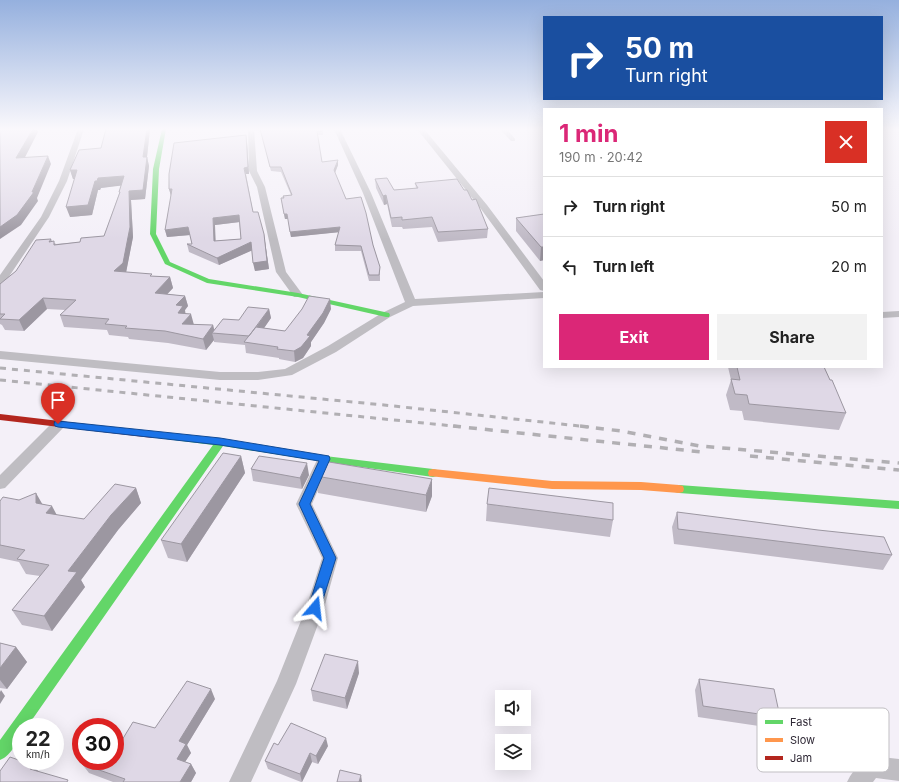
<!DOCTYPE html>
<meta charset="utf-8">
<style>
:root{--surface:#fff;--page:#f2f2f2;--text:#222;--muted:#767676;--line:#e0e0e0;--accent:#db2777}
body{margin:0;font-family:Inter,sans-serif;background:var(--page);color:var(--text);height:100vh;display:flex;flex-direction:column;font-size:15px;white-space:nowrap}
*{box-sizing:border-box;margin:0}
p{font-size:13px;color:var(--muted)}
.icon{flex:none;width:22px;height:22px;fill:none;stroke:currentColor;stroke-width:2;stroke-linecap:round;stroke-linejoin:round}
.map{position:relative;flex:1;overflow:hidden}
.sheet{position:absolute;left:543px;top:108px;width:340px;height:260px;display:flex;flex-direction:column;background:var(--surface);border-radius:0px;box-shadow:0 4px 16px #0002}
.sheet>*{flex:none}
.top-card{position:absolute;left:543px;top:16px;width:340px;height:84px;border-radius:0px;box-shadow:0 4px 16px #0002;background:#1a4fa0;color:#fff;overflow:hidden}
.tools{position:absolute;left:495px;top:690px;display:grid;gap:8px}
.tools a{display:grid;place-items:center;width:36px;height:36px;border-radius:0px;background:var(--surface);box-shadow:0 4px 16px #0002;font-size:20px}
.speed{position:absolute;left:12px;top:718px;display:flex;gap:8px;font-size:20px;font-weight:700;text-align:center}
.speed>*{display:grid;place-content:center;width:52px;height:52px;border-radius:50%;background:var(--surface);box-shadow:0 4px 16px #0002;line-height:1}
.speed small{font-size:10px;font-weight:400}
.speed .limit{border:6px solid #d22;background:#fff;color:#111}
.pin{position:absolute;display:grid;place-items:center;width:34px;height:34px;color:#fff;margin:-41px -17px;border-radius:50% 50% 50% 0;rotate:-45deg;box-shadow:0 0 4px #0007}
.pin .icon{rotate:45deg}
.me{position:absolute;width:44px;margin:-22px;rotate:17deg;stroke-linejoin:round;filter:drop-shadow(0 0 3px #0008)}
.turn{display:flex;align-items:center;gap:14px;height:84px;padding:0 16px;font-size:18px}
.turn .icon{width:52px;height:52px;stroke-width:2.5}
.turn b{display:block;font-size:28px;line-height:34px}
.round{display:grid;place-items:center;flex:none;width:42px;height:42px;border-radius:0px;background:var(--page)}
.headline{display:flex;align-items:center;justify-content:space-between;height:68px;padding:0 16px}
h1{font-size:24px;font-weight:700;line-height:30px;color:var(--accent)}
.button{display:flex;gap:8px;margin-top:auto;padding:8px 16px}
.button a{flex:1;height:46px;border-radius:0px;background:var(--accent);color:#fff;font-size:16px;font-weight:700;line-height:46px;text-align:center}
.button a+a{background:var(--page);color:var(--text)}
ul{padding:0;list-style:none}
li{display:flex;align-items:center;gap:12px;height:60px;padding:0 16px;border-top:1px solid var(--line)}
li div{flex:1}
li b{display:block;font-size:15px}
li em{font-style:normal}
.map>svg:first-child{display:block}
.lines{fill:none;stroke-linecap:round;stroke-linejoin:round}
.street{fill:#bfbdc2;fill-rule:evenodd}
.fast{fill:#63d668;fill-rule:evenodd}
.slow{fill:#ff974d;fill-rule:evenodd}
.jam{fill:#b3261e;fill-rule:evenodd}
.rail-far1{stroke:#b1afb3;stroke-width:3;stroke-dasharray:6 6;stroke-linecap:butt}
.rail{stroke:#b1afb3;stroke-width:3.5;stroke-dasharray:8 8;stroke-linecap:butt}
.wall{fill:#c0bac6;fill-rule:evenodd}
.shaded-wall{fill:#9c97a1}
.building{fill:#dfd8e6;stroke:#9c97a1;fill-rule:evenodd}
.route{fill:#1a73e8;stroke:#114b97}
.key{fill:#fff;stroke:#c1bfc3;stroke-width:1}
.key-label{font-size:11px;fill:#2f2936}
</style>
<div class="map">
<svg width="899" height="782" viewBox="0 0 899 782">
<rect width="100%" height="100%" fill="#f4f0f8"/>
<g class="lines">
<!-- street -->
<path class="street" d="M78,129H84L67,181L49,217L4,284L0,285V275L41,217L59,181Z
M248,129H254L257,171L265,187L286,272L303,295L302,297H294L276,272L257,187L249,171Z
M334,129H340L371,193L415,299L544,292V298L413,306L390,317L336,352L292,375L258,380H220L0,359V351L220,372H258L285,369L328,346L382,313L405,302L363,193Z
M417,129H424L487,205L544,281V291L540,290L481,209Z
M500,129H507L515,139V141H511Z
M899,311V317L882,318V312Z
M59,420L64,421L66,424L64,427L5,488L0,489V475L54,421Z
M323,457L328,458L330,462L312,504L338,558L324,608L296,684L251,782H229L277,681L306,608L322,558L296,504L316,462L318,458Z
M872,756L899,759V781L876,778L873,782H847C852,771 861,761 872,756Z"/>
<!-- fast -->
<path class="fast" d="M162,129H166L159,169L156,234L170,262L209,279L298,293L389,313L390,315L389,317H386L298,297L207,283L165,264L150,234L153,169Z
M153,432L220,439L325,456L433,469L437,470L438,473L437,476L433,477L325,462L223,446L27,727H21C21,738 11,756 0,760V740L213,445L150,437L148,435Z
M679,485L899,501V509L679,493L675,492L674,489L675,486Z"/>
<!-- slow -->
<path class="slow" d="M433,469L552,481L641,482L679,485L683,486L684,489L683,492L679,493L641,490L552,489L429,476L428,473L429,470Z"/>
<!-- jam -->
<path class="jam" d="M0,414L153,432L158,435L153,438L0,420Z"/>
<!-- rail-far1 -->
<path class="rail-far1" d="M0,368L384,405L589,427
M0,380L463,427"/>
<!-- rail -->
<path class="rail" d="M453,426L702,452
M580,426L621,431L700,446L899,463
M750,456L899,470"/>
</g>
<!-- wall -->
<path class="wall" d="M106,129H150L147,157L149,166L145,199L131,200L133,237L126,272L152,276L170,277L173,288L167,294L185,296L188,306L185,310V313L194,325H213L214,329L239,320L269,309L271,318L264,328L285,331L331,309L324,323L311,342V346L303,358L295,362L279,359V358L246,353L245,345L214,342V340L206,350L168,343L129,339L128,337L109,335L107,330L64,327L60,315L66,310L47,309L24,331L5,330L2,325L0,324V284L16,271L51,239L52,241L56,244L80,242L104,236L119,194L121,185L101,188L100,190H98L92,215L70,217L75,179H73L70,170L101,148Z
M258,129H322L323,135H317L322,162L338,165L335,173L346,199L373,245L380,267V281H369L361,251H335V245L339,232L291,237L288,219H285L281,198L291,195L281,172L271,171L261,132H259Z
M247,142L249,174H246L253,212L265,242L269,269L255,271L252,250L219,265L189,252L187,244H192L190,235L167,237L165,230L171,195L169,189ZM239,222L241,239L215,241V225Z
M375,179L394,190L416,188L415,183L488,229L487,238L438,242L432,227L403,229L402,227H392L387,204L384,205L376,188Z
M544,214V260L540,261L516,231V218Z
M728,367H824L830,380L846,413L839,430L744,420L742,411L730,410L726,395L731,380Z
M241,456L245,473L187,562L168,558L161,540Z
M251,469L309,475L302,489L253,481Z
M316,476L432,496L426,512L318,493Z
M136,488L141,503L118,530L81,580L85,587L52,631L22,625L12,610L40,576L26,574L19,562L0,558V501L42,504L57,515L84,519Z
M487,504L613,520L610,537L486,521Z
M677,512L892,555L883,570L674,544L672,527Z
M0,643L16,647L27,662L7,689L0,688Z
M359,673L347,709L313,701L311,690Z
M699,679L780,717L773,728L698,717L695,690Z
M215,699L187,745L191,753L185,762L191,764L196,773L191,782H113L89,773L82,764L119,745L155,728Z
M278,745L328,746L318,764L312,762L302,782H301L268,769L265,761Z"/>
<!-- shaded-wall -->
<path class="shaded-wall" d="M33,129H37L38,132L20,167L16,158Z
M147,129H150L146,166L143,157Z
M246,135L247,142L249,174H246L244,168Z
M48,156L51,164L37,198L38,201L21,225L0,239V227L32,192Z
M147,157L149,166L145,199L131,200L133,237L126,273L114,271L129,191Z
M338,160V165L334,175V170Z
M70,170H77L80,179H73Z
M124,176L126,185L101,188L100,190H98L92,215L70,217L66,207L98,178Z
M169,189H172L171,196Z
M386,195L387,204L384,205L383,196Z
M284,214H287L288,219H285Z
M239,215L240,222L215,225L216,249L214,241L213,218Z
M188,227L190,235L167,237L165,230Z
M340,227L341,232L291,237L290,232Z
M264,234L269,269L255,271L253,263Z
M251,242L253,250L219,265L217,258Z
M541,247H544V260L540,261Z
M170,277L173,288L158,304L155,293Z
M185,296L188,306L185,310L186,317L181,324L176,305Z
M43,298L47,309L24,331L19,320Z
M330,299L331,309L324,323L311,342V346L303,358L295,362L294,351L307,335Z
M269,309L271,318L253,344L250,336Z
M191,314L194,325L182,324Z
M213,325L215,333H212L214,340L206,350L203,339Z
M241,456L245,473L187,562L181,544Z
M307,463L309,475L302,489L300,478Z
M432,479V496L426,512V495Z
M136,488L141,503L118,530L81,580L85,587L52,631L44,616L68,571L111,515Z
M36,493L44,507L36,503Z
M52,506L60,521L46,513Z
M16,647L27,662L7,689L0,680V668Z
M358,661L359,673L347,709L345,698Z
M211,689L215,699L187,745L191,753L181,768L177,759L179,741Z
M1,690L5,696L0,704V692Z
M326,738L328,746L318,764L316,756Z
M310,753L312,762L302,782L300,774Z
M191,764L196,773L191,782H180Z
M33,765L43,777L30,769Z
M361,775L362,782H359Z"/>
<!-- building -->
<path class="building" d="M0,129H33L16,158L48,156L32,192H34L17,215L0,227Z
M106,129H147L143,157H147L143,190L129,191L130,227L123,263L114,271L152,274L150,276L170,277L155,293L185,296L176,305L183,306L178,313L191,314L182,324L213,325L203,339L165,331L125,328L127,326L105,324L109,319L60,315L76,300L43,298L19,320L0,319L5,314H0V284L16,271L36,240L51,239L49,242L54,241V245L80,242L81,238L104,236L120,192H119L124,176L98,178L97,181H95L88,205L66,207L77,170H70L79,150L101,148Z
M260,129H322L323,131H317L322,162L338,160L334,170L346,199L361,197L366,213L373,245L380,267L379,275H369L361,246L335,245L340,227L290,232L287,214H284L281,198H284L283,196L292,195L281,167H270Z
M246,135L248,167L244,168L253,212H258L264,234L267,261L253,263L251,242L217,258L187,244H192L188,227L165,230L172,189H169V174L174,143ZM239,215L241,239L214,241L213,218Z
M387,178L394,190L418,188L415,183L457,179L464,190H467L472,200L476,199L488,229L438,232L432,217L402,220V217L391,218L386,195L383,196L375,179Z
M544,214V247H541L516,218Z
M309,296L330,299L323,313L307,335L310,336L301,347L294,351L277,349L278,347L244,342L256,327L285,331L302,309Z
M248,307L269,309L249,336L212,333L223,319L239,320Z
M737,367H824L830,380H832L846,413L749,404L747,395L735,394L731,379L740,380Z
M223,453L241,456L181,544L161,540Z
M259,456L307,463L300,478L251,469Z
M323,461L432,479L426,495L316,476Z
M115,484L136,488L111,515L68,571L77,572L44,616L12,610L49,565L17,559L25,550L0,545V501L3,497L19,500L36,493V503L52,506L46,513L84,519Z
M489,488L613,503V520L487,504Z
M677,512L818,530L884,537L892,555L678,529Z
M0,643L16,647L0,668Z
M325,654L358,661L345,698L311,690Z
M699,679L774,689L780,717L703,706Z
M187,681L211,689L179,741L186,744L177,759L191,764L180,782H123L125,779L82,764L84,761H115V744L119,745L133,722L155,728Z
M291,723L326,738L316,756L310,753L300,774L265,761L274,743L278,745Z
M10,757L33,765L30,769L68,780L67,782H0V771Z
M340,770L361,775L359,782H337Z"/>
<!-- sky -->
<linearGradient id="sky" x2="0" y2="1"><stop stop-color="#95b0de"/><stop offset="0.54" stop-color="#faf8fc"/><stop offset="1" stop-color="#faf8fc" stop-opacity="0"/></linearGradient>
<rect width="899" height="239" fill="url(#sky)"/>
<!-- route -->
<path class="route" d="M55,421H58L220,438L329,456L330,459L310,504L336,558L319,612L315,613L310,612L308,608L324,558L299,504L319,461L220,445L58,427L55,426L54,424Z"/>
<!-- legend -->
<rect x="757" y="708" width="132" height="64" rx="6" class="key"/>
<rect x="765" y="720" width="18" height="4" fill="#63d668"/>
<rect x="765" y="738" width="18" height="4" fill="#ff974d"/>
<rect x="765" y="756" width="18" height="4" fill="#b3261e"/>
<g class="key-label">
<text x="790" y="726">Fast</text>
<text x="790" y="744">Slow</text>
<text x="790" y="762">Jam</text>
</g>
</svg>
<div class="tools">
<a><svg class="icon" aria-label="sound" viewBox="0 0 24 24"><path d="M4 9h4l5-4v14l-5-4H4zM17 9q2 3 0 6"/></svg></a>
<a><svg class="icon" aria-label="layers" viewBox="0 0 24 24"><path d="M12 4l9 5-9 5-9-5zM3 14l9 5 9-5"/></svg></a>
</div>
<div class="speed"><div>22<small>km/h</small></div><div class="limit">30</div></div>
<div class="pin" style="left:58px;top:424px;background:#d93025"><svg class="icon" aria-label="arrive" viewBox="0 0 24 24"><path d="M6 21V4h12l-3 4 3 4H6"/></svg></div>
<svg class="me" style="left:315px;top:608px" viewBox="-20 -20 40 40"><path d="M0-17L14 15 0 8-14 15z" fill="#1a73e8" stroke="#fff" stroke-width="4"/></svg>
<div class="top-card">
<div class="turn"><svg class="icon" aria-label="right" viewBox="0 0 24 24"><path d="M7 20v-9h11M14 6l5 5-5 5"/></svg><div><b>50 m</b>Turn right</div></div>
</div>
<section class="sheet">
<div class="headline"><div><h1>1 min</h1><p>190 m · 20:42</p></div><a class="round" style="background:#d93025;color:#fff"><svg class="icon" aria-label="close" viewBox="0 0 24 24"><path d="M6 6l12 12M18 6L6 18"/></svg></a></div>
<ul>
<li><svg class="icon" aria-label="right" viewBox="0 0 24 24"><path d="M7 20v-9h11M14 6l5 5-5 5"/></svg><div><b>Turn right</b></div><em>50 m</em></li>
<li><svg class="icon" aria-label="left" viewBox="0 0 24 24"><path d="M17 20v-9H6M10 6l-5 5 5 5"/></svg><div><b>Turn left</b></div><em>20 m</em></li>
</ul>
<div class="button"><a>Exit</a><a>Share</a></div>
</section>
</div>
